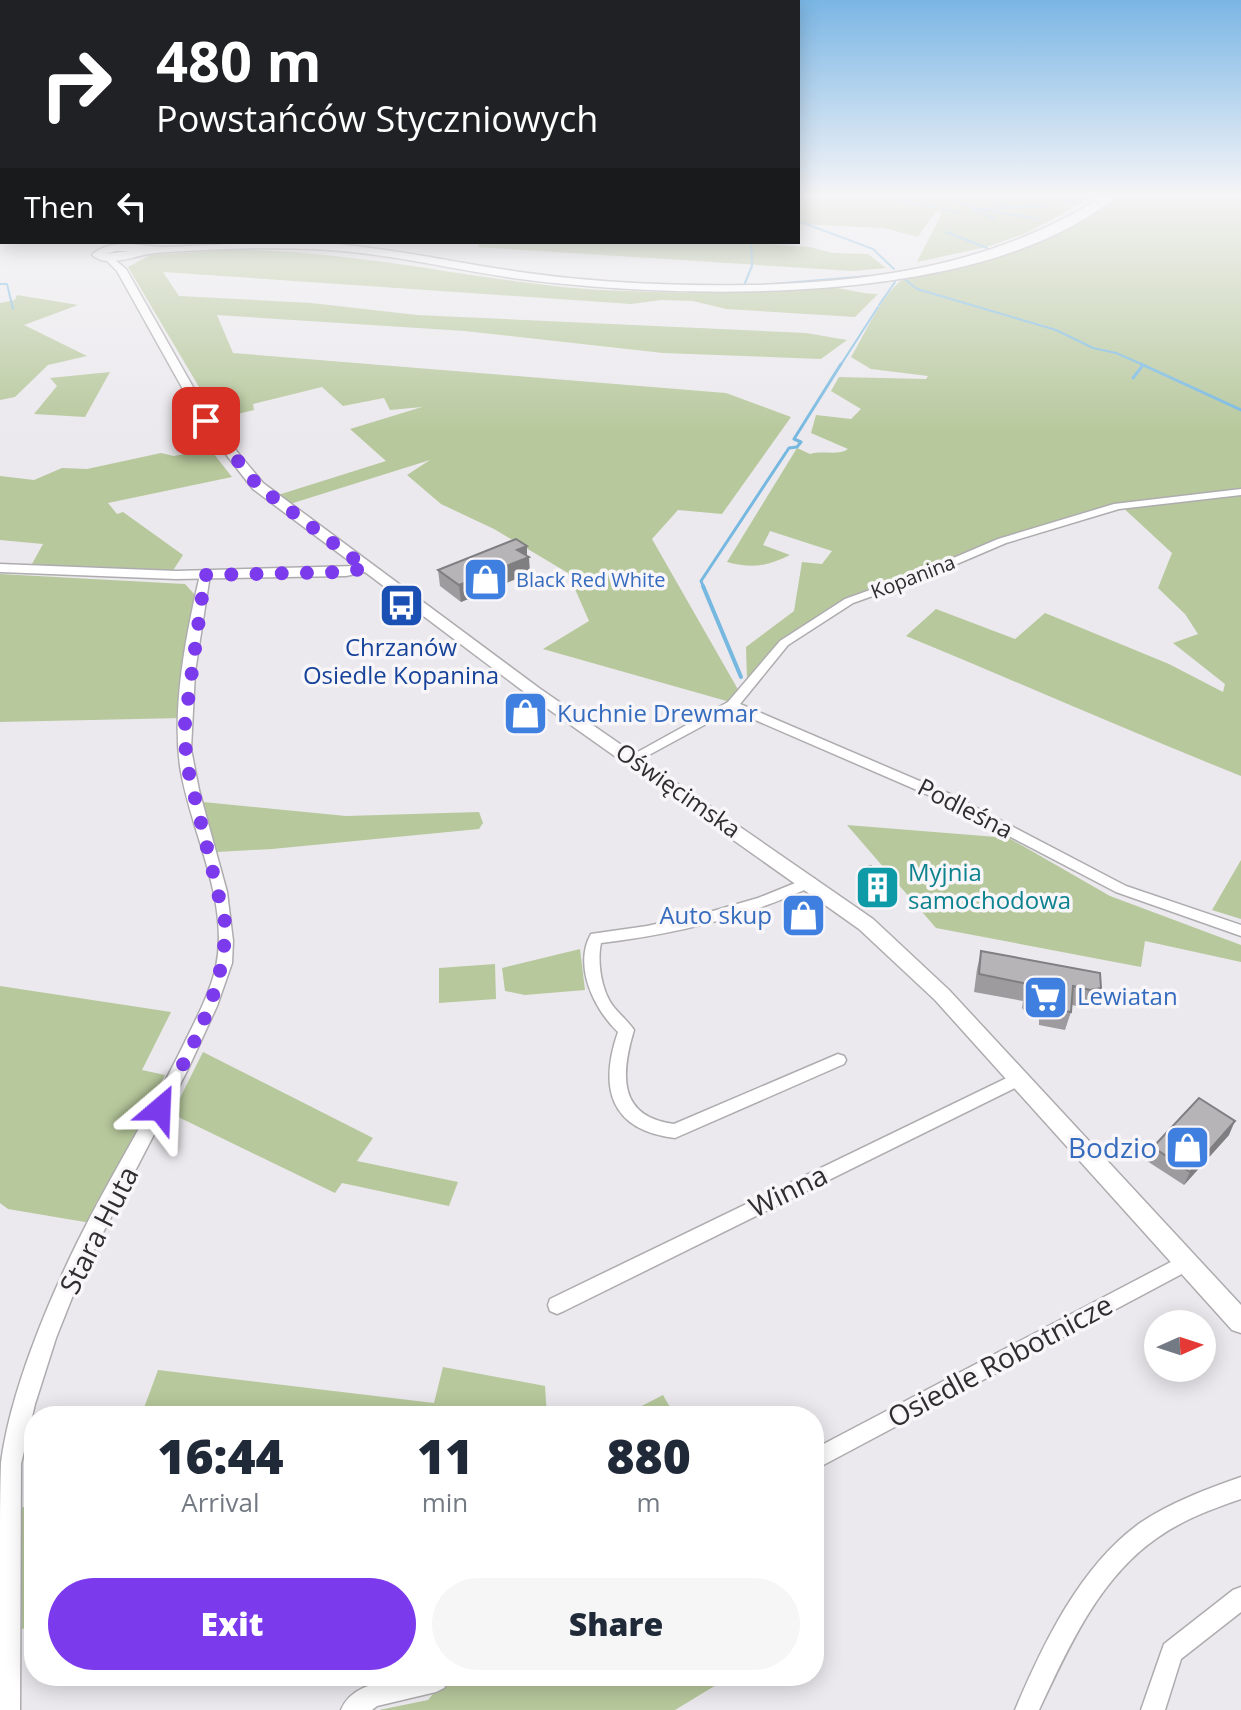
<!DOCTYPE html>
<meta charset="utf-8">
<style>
:root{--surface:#fff;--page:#f6f6f7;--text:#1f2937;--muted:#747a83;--accent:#7c3aed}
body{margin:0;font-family:"Open Sans",sans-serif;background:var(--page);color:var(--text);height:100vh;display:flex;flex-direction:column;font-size:30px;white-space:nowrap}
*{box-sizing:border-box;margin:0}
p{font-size:26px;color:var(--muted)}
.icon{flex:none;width:44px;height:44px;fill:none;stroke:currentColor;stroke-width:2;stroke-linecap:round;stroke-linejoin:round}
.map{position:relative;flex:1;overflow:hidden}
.side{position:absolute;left:24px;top:1406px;width:800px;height:280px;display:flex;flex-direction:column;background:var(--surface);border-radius:32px;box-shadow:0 4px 20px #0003}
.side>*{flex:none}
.hud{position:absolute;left:0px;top:0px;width:800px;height:244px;box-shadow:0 4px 20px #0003;background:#202124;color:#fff;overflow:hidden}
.needle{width:52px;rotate:87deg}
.fabs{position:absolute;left:1144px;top:1310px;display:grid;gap:16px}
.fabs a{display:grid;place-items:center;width:72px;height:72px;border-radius:50%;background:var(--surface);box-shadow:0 4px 20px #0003;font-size:40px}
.pin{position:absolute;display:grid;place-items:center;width:68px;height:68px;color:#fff;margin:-34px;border-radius:16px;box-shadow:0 4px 12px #0006}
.me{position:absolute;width:88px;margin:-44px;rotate:26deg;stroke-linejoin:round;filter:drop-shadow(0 0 6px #0008)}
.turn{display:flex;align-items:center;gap:28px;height:168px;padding:0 24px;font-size:36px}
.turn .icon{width:104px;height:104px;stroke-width:2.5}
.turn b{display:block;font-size:56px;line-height:68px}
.then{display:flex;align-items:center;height:76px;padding:0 24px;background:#0003;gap:16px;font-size:30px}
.eta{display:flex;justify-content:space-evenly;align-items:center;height:136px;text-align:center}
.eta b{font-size:48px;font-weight:800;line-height:56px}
.primary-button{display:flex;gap:16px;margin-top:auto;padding:16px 24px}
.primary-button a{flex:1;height:92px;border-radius:48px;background:var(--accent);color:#fff;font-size:32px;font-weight:800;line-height:92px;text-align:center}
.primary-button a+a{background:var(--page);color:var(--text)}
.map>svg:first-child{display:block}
.green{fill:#b7c89c}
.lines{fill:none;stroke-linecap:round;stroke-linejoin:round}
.stream-far2{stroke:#76b8e0;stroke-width:2}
.stream-far1{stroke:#76b8e0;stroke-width:3}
.stream{stroke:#76b8e0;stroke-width:4}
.minor-casing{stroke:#aeacaf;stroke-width:3}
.tertiary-casing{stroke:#aeacaf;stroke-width:3}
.secondary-casing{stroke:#aeacaf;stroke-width:3}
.minor{fill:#fff;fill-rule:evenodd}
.tertiary{fill:#fff;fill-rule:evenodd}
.secondary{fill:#fff;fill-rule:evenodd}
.wall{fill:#9d9b9d}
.shaded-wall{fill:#7f7e80}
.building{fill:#b6b4b7;stroke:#7f7e80;stroke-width:2}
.route{stroke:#7c3aed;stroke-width:14;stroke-dasharray:0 25.2}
.labels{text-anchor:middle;stroke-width:7;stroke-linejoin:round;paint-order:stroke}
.far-street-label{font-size:20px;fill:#2e2e2f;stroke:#f9f6fa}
.far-shop-label{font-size:20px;fill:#366cbe;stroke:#f9f6fa;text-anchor:start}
.transit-label{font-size:24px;fill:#164399;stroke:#f9f6fa}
.shop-label{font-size:24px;fill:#366cbe;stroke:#f9f6fa;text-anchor:start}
.street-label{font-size:24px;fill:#2e2e2f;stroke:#f9f6fa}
.culture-label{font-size:24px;fill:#0d838f;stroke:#f9f6fa;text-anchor:start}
.near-shop-label{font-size:28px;fill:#366cbe;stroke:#f9f6fa;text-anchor:end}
.near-street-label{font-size:28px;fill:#2e2e2f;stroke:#f9f6fa}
</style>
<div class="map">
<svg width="1241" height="1710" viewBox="0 0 1241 1710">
<rect width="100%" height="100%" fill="#ebe9ed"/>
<!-- green -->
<path class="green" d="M798,193H945L943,201L949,193H1099L1027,233L986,247L917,262L942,213L935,212L918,237L884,228L798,224Z
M1125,193H1241V489L1212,492H1241V776C1128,731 1018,682 906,636L936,609L1015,639L1045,613L1169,664L1223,692L1225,684L1173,643L1198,634L1185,614L1158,588L1172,553L1118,503L996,540L826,612L781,641L747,679L746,647L794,611L802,562L822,564L832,551L770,531L763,545L790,555C767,566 753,569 727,562L797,448L810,454C823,450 838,456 848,449L811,433L816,415L851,419L861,409L831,391L839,377L926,379L928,376L871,369L851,357C864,336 882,294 902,280C915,270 957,269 974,263C1032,246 1075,226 1125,193Z
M479,242H732L810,247L833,253L868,254L886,268L852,271L478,247Z
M231,250C346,250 450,275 563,287C628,293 693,293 758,292C781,291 807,284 831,287C847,289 861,294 878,294L855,317L726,309L693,301L661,300L631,304L163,272L179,296L311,303L417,315L806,333L847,340L821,359L663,353L465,331L217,315L233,353L726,393L791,417L722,514L678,510L652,539L740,693L730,702L543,649L589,621L568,573L494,529L441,504L407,475L430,460L290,504L278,495L386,461L350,429L422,407L390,410L384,398L343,406L322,387L253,404L254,410L218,419L128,267L151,255Z
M17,295L78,305L24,325L87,356L48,365L15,397L0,400V303L15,300Z
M110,372L85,417L34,414L57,386L50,378Z
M210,449L232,477L108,503L117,514L123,512L183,555L172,572L36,566L32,564L43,544L0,540V476L34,480L62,468L87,469L161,453L174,456Z
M0,574L185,584L195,595L182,718L0,722Z
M203,802L346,816L479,812L483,823L479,829L272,849L217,852Z
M847,825L1009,838L1110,896L1241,945V962L1145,941L1141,967L936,928Z
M1241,860V919L1212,910Z
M580,949L585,990L525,995L505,991L502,968Z
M495,964L496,999L439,1003V968Z
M0,986L171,1012L142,1070L165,1075L91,1223L8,1209L0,1203Z
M203,1052L373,1138L357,1161L458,1182L449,1206L342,1183L335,1193L172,1114Z
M443,1367L545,1386L547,1416H141L158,1370L434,1403Z
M663,1395L675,1416H612L626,1414Z
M32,1504L34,1626L22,1629L21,1508Z
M448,1676H731L675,1710H379L428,1700Z"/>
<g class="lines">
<!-- stream-far2 -->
<path class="stream-far2" d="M859,193L936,208
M981,193L1002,205
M1018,193L1077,203
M1039,193L1082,198
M798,199L843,193
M955,201L975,209
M942,209L961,214
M984,210L1038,219
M995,219L973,209L1049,206
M798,221L873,249L894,269
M946,232L987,248
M1009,252L1068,228L1124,193
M935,272L973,263
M902,277L917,289L1056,330L1093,348L1116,353L1146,366
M544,282L591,286
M745,283L752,266L751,242
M0,284H7L13,309
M773,284L869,276
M858,284L875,282
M611,288L635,289
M879,305L895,282
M840,366L878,307"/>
<!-- stream-far1 -->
<path class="stream-far1" d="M1141,364L1241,410
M1133,378L1143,365
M704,588L701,581L789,448L797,447L801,442L794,439L841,364"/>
<!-- stream -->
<path class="stream" d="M703,586L741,677"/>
<defs>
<path id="minor" d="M1241,489V495L1119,509L1006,543L931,575L853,603L788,645L740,704L950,794L1126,886L1241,925V936L1116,892L940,800L732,710L636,762L631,763L625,759L728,702L780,641L845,599L923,571L998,539L1114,504Z
M205,572L210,575L195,672L191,749L199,790L227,892L233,941L232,963L217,1006L188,1069L81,1275L56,1338L35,1404L21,1464L20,1710H0C0,1656 0,1601 0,1547C0,1520 0,1490 1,1463C10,1393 47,1304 78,1241C110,1176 149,1115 181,1050C194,1023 209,996 216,967C230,899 190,832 180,766C172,706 186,634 200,575Z
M810,877L815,879L817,882L815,885C748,917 674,934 601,943C597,961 601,990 613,1006C619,1014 628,1021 634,1030C621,1073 617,1117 674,1124L838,1054L844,1056L846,1060L844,1064L675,1138C609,1130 599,1087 618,1032C594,1009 573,966 591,934L647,926L706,913L758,898Z
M1019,1072L1025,1073L1027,1078L1025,1083L564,1311L557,1314L550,1311L548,1305L550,1299Z
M1186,1254L1193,1256L1195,1262L1193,1268L814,1470V1449Z
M1241,1477V1499C1212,1509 1182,1520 1157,1538C1099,1578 1068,1648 1039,1710H1015C1043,1644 1080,1566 1140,1523C1171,1502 1207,1489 1241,1477Z
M1241,1587V1612L1181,1659L1165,1710H1141L1164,1644L1233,1590Z
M405,1676H451L444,1688L436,1692L377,1706L372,1710H341C351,1685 382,1682 405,1676Z"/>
<path id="tertiary" d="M109,255L126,269L214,424L263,483L539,688L873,919L949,990L1241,1305V1333L1232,1330L935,1000L859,929L527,694L365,572L346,576L176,579L0,572V564L176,571L356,566L253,489L203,425L117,271L104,258Z"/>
<path id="secondary" d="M1108,193H1120C990,307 691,300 528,280C457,271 386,252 313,249C261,247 207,249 156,253C141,254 124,262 108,261C102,261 96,258 92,255C110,237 144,247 167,247C224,245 280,239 336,244C415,251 491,271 569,278C629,284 690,286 751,285C878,282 999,264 1108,193ZM116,251H129L105,254Z
M0,209H2V215H0Z"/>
</defs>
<!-- minor casing -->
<use href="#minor" class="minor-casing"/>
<!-- tertiary casing -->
<use href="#tertiary" class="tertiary-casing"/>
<!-- secondary casing -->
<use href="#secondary" class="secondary-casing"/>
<!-- minor -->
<use href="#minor" class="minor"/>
<!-- tertiary -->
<use href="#tertiary" class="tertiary"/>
<!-- secondary -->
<use href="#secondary" class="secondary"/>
</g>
<!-- wall -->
<path class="wall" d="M527,556L530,573L461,602L440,586L438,570Z
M861,869L894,900L883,904L860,874Z
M981,951L1101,988L1095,1006L1085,1008L1072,1005L1071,1012L1065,1030L1039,1025V1017L1027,1014L1022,1008L1023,1001L974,992L977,969Z
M1229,1135L1184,1185L1147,1161L1153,1147Z"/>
<!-- shaded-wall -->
<path class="shaded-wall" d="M527,546V558L529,557L530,573L461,602L459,585L517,550Z
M895,896L894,900L883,904L884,899Z
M1101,988L1095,1006L1085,1008L1090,990Z
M1235,1121L1229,1135L1184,1185L1190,1172Z"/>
<!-- building -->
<path class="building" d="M516,539L527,546L517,550L529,557L459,585L438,570Z
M871,866L895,896L884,899L861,869Z
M981,951L1100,973L1101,988L1090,990L1073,986L1071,1012L1044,1008L1045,999L1033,996L1027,990L1028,984L979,974Z
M1199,1098L1235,1121L1190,1172L1153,1147Z"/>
<!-- sky -->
<linearGradient id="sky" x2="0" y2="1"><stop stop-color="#7ab6e5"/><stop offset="0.45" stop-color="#f6f5f7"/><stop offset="1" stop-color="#f6f5f7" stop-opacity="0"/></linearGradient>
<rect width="1241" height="433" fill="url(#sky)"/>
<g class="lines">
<!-- route -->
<path class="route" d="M160,1109C190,1050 227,989 225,922L186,761L185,723L205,575L346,572L366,568L258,486L206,421"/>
</g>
<!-- icons -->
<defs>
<symbol id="shop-square" viewBox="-11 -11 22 22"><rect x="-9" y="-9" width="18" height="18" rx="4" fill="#3f7fe0" stroke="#f9f6fa"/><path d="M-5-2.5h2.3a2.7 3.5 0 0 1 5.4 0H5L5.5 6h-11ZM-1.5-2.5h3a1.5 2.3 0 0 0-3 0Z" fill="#fff"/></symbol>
<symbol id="bus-square" viewBox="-11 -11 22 22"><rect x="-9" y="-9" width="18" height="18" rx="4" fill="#1a4fb4" stroke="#f9f6fa"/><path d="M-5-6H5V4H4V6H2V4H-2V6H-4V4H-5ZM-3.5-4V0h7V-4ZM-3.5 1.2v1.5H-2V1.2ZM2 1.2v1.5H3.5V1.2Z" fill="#fff"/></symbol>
<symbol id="building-square" viewBox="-11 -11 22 22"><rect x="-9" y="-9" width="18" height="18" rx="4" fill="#0f9aa8" stroke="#f9f6fa"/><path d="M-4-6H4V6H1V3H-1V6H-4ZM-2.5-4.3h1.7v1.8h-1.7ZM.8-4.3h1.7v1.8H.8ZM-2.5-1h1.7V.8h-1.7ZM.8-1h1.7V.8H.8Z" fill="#fff"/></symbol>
<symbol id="supermarket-square" viewBox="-11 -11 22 22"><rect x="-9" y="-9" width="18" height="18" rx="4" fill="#3f7fe0" stroke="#f9f6fa"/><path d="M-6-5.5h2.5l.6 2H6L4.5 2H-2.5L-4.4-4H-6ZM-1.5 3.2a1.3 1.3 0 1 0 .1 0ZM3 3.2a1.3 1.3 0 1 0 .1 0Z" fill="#fff"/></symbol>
</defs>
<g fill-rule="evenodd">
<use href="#shop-square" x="460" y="554" width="51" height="51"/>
<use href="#bus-square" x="376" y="580" width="51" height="51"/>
<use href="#shop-square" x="500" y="688" width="51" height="51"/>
<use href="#building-square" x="852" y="862" width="51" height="51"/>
<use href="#shop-square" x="778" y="890" width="51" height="51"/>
<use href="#supermarket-square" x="1020" y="972" width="51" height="51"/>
<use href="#shop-square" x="1162" y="1122" width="51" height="51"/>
</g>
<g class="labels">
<!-- far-street labels -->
<g class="far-street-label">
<text transform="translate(913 577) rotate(-21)" y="7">Kopanina</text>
</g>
<!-- far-shop labels -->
<g class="far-shop-label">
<text x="516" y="587">Black Red White</text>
</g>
<!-- transit labels -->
<g class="transit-label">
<text x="401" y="656">Chrzanów<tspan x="401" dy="28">Osiedle Kopanina</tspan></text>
</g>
<!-- shop labels -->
<g class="shop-label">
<text x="557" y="722">Kuchnie Drewmar</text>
<text x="772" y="924" text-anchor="end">Auto skup</text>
<text x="1077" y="1005">Lewiatan</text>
</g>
<!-- street labels -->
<g class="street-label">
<text transform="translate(678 791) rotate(35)" y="8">Oświęcimska</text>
<text transform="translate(965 809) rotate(27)" y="8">Podleśna</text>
</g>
<!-- culture labels -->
<g class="culture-label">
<text x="908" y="881">Myjnia<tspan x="908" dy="28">samochodowa</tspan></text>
</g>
<!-- near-shop labels -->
<g class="near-shop-label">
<text x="1157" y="1158">Bodzio</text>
</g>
<!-- near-street labels -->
<g class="near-street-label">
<text transform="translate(788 1191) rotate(-26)" y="10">Winna</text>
<text transform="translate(99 1230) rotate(-63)" y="10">Stara Huta</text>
<text transform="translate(1000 1361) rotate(-28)" y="10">Osiedle Robotnicze</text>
</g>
</g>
</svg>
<div class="fabs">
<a><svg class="needle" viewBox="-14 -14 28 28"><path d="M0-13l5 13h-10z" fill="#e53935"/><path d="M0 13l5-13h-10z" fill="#747a83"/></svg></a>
</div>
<div class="pin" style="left:206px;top:421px;background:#d93025"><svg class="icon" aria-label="arrive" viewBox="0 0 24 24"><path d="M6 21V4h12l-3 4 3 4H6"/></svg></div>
<svg class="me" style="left:160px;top:1109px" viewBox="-20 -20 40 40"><path d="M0-17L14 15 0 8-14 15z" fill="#7c3aed" stroke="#fff" stroke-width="4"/></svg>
<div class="hud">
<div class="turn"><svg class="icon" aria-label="right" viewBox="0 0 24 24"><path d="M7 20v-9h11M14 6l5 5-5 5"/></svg><div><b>480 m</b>Powstańców Styczniowych</div></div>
<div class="then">Then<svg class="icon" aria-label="left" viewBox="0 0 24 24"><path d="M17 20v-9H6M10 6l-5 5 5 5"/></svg></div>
</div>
<section class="side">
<div class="eta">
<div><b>16:44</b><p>Arrival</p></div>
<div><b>11</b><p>min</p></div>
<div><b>880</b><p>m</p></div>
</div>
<div class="primary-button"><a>Exit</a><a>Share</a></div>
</section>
</div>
